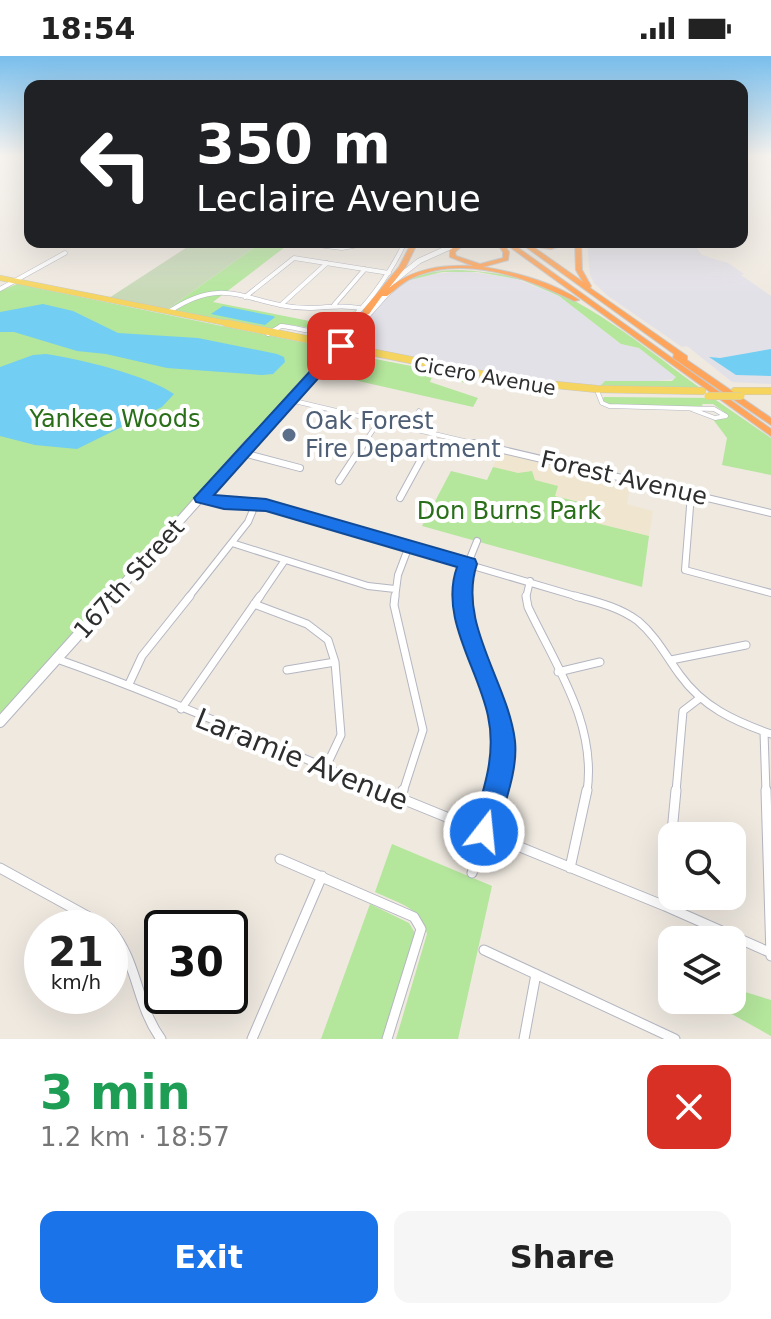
<!DOCTYPE html>
<meta charset="utf-8">
<style>
:root{--surface:#fff;--page:#f6f6f6;--text:#222;--muted:#767676;--accent:#1a73e8}
body{margin:0;font-family:"DejaVu Sans",sans-serif;background:var(--page);color:var(--text);height:100vh;display:flex;flex-direction:column;font-size:30px;white-space:nowrap}
*{box-sizing:border-box;margin:0}
p{font-size:26px;color:var(--muted)}
.icon{flex:none;width:44px;height:44px;fill:none;stroke:currentColor;stroke-width:2;stroke-linecap:round;stroke-linejoin:round}
.map{position:relative;height:983px;overflow:hidden}
.details{display:flex;flex-direction:column;background:var(--surface);flex:1}
.details>*{flex:none}
.banner{position:absolute;left:24px;top:24px;width:724px;height:168px;border-radius:16px;box-shadow:0 8px 32px #0002;background:#202124;color:#fff;overflow:hidden}
.fabs{position:absolute;left:658px;top:766px;display:grid;gap:16px}
.fabs a{display:grid;place-items:center;width:88px;height:88px;border-radius:16px;background:var(--surface);box-shadow:0 8px 32px #0002;font-size:40px}
.speed{position:absolute;left:24px;top:854px;display:flex;gap:16px;font-size:40px;font-weight:700;text-align:center}
.speed>*{display:grid;place-content:center;width:104px;height:104px;border-radius:50%;background:var(--surface);box-shadow:0 8px 32px #0002;line-height:1}
.speed small{font-size:20px;font-weight:400}
.speed .limit{border:4px solid #111;border-radius:12px;background:#fff;color:#111}
.pin{position:absolute;display:grid;place-items:center;width:68px;height:68px;color:#fff;margin:-34px;border-radius:16px;box-shadow:0 4px 12px #0006}
.me{position:absolute;width:88px;margin:-44px;rotate:16deg;stroke-linejoin:round;filter:drop-shadow(0 0 6px #0008)}
.turn{display:flex;align-items:center;gap:28px;height:168px;padding:0 40px;font-size:36px}
.turn .icon{width:104px;height:104px;stroke-width:2.5}
.turn b{display:block;font-size:56px;line-height:68px}
.round{display:grid;place-items:center;flex:none;width:84px;height:84px;border-radius:16px;background:var(--page)}
.head{display:flex;align-items:center;justify-content:space-between;height:136px;padding:0 40px}
h1{font-size:48px;font-weight:800;line-height:60px;color:#1e9e55}
.cta{display:flex;gap:16px;margin-top:auto;padding:16px 40px}
.cta a{flex:1;height:92px;border-radius:16px;background:var(--accent);color:#fff;font-size:32px;font-weight:800;line-height:92px;text-align:center}
.cta a+a{background:var(--page);color:var(--text)}
.status{display:flex;justify-content:space-between;align-items:center;height:56px;padding:0 40px;background:var(--surface);direction:ltr}
.status svg{height:22px;fill:currentColor}
.map>svg:first-child{display:block}
.industrial{fill:#e3e1e8}
.education{fill:#f0e6d0}
.green{fill:#b4e69c}
.cemetery{fill:#c7d9b7}
.water{fill:#72cef2}
.lines{fill:none;stroke-linecap:round;stroke-linejoin:round}
.stream{stroke:#72cef2;stroke-width:2}
.street-far3-casing{stroke:#b4b6c1;stroke-width:5}
.street-far2-casing{stroke:#b4b6c1;stroke-width:8}
.street-far1-casing{stroke:#b4b6c1;stroke-width:9}
.street-casing{stroke:#b4b6c1;stroke-width:11}
.secondary-far3-casing{stroke:#b4b6c1;stroke-width:6}
.secondary-far2-casing{stroke:#b4b6c1;stroke-width:7}
.secondary-far1-casing{stroke:#b4b6c1;stroke-width:10}
.secondary-casing{stroke:#b4b6c1;stroke-width:12}
.primary-far1-casing{stroke:#c9c9c9;stroke-width:6}
.primary-casing{stroke:#c9c9c9;stroke-width:8}
.highway-casing{stroke:#c9c9c9;stroke-width:2}
.street-far3{stroke:#fff;stroke-width:4}
.street-far2{stroke:#fff;stroke-width:6}
.street-far1{stroke:#fff;stroke-width:7}
.street{stroke:#fff;stroke-width:9}
.secondary-far3{stroke:#fff;stroke-width:5}
.secondary-far2{stroke:#fff;stroke-width:6}
.secondary-far1{stroke:#fff;stroke-width:8}
.secondary{stroke:#fff;stroke-width:10}
.primary-far1{stroke:#f5d560;stroke-width:5}
.primary{stroke:#f5d560;stroke-width:7}
.highway{fill:#ffa55b;fill-rule:evenodd}
.primary-bridge-casing{stroke:#c9c9c9;stroke-width:8;stroke-linecap:butt}
.primary-bridge{stroke:#f5d560;stroke-width:7}
.route{fill:#1a73e8;stroke:#114b97;stroke-width:2}
.service-dot{fill:#5c6f8a;stroke:#fff;stroke-width:3}
.labels{text-anchor:middle;stroke-width:8;stroke-linejoin:round;paint-order:stroke}
.far-street-label{font-size:20px;fill:#2e2e2e;stroke:#fff}
.park-label{font-size:24px;fill:#296f19;stroke:#fff}
.service-label{font-size:24px;fill:#4e5e75;stroke:#fff;text-anchor:start}
.street-label{font-size:24px;fill:#2e2e2e;stroke:#fff}
.near-street-label{font-size:28px;fill:#2e2e2e;stroke:#fff}
</style>
<div class="status"><b>18:54</b><svg viewBox="0 0 49 12"><path d="M0 12V9h3v3zM5 12V6h3v6zM10 12V3h3v9zM15 12V0h3v12zM26 1h20v11H26zM47 4h2v5h-2z"/></svg></div>
<div class="map">
<svg width="771" height="983" viewBox="0 0 771 983">
<rect width="100%" height="100%" fill="#efe9e0"/>
<!-- industrial -->
<path class="industrial" d="M587,186H692L702,199L728,207L744,218L741,219L771,240V328L732,326L687,290L682,291L608,240L594,227L590,219Z
M462,215L514,222L559,240L621,288L639,292L674,318L676,323L601,331L527,325L353,289L350,286L386,241L406,225L426,219Z"/>
<!-- education -->
<path class="education" d="M499,395L631,426L627,448L653,455L649,480L596,467L590,448L555,440L535,424L493,411Z"/>
<!-- green -->
<path class="green" d="M259,188L285,191L213,246L335,270L356,253L338,271L325,274L284,268L268,274L168,253Z
M461,214C486,216 511,218 535,227C596,249 650,296 703,334L600,330L605,325H672L676,321L639,292L621,288L559,240L522,224L478,216H442L406,225L386,241C407,219 432,214 461,214Z
M17,228L325,291L329,294L0,659V235Z
M370,302L473,322L469,328L433,318L430,326L478,342L473,351L323,317L328,311L358,317Z
M604,341L713,342L771,382V419L722,409L727,382L712,362L726,363L728,359L713,348H702L703,351L608,348L602,344Z
M493,411L518,417L532,415L535,424L558,430L555,440L591,449L590,452L598,454L596,467L649,480L642,531L422,470L451,415L487,424Z
M392,788L492,830L458,983H396L427,878C421,851 398,847 375,836Z
M370,848L409,867L415,877L382,983H321Z
M732,932L771,944V980L728,956Z"/>
<!-- cemetery -->
<path class="cemetery" d="M195,186L259,188L168,253L109,242Z"/>
<!-- water -->
<path class="water" d="M43,248L73,255L118,277L198,282L277,298L284,301L285,306L273,318L262,319L167,312L106,298L77,295L14,276H0V256Z
M223,250L273,260L275,261L265,269L211,258Z
M771,293V320L736,319L709,301L720,302Z
M46,298C77,302 149,320 174,338L162,351L77,393L35,389L0,380V311L33,299Z"/>
<g class="lines">
<!-- stream -->
<path class="stream" d="M25,129L30,128"/>
<defs>
<path id="street-far3" d="M294,186L342,192L374,186
M387,186L405,188
M0,233L65,197
M245,241L294,202L389,217
M282,248L327,207
M334,249L365,213
M170,255C229,216 250,252 309,252C327,252 341,248 359,252
M268,278L281,270C297,271 315,279 330,275C359,267 393,212 405,186
M598,337L602,347L609,350L714,353L726,360L715,362L691,353
M290,344L481,389
M408,372L419,355
M363,389L379,365
M429,389L435,378"/>
<path id="street-far2" d="M473,387L771,457
M243,397L300,412
M339,425L364,387
M691,438L685,514L771,537
M202,442L224,447L266,449L582,542
M400,442L430,387
M232,487L368,530L395,533
M188,542L248,466L256,447
M259,542L285,504
M395,542L398,519L409,490
M460,542L463,520L477,485
M526,542L530,525"/>
<path id="street-far1" d="M395,540L394,549L423,674L403,736
M460,540C461,582 489,617 499,657C507,683 504,710 497,736
M526,540L528,551C556,610 597,668 587,736
M575,540C597,546 619,551 638,565C656,580 666,600 680,619C703,651 734,665 771,678
M254,548L307,568L328,584L335,606L341,679L325,713
M57,603C168,642 276,692 385,736
M671,604L746,589
M287,614L335,606
M558,616L600,606
M129,628L142,600L190,540
M181,653L260,540
M764,676L766,736
M676,736L683,655L700,642"/>
<path id="street" d="M380,734L665,850L769,896
M766,734L771,900
M400,744L403,734
M280,803L414,861L421,873L387,983
M0,812L109,872
M570,812L587,734
M472,817L498,734
M665,850L676,734
M110,873C138,905 136,949 161,983
M484,894L675,983
M252,983L322,820
M524,983L536,918"/>
<path id="secondary-far3" d="M390,228L419,205L461,186
M359,269L391,233"/>
<path id="secondary-far2" d="M339,292L361,267
M247,389L339,286"/>
<path id="secondary-far1" d="M111,542L249,387"/>
<path id="secondary" d="M0,666L113,540"/>
<path id="primary-far1" d="M0,222L236,269
M352,269L361,261"/>
<path id="primary" d="M226,267L516,325L597,333L702,335
M326,285L338,283L355,267
M735,335H771"/>
<path id="highway" d="M412,186H418L405,212L389,232C414,212 442,209 473,210L450,201V194L461,186L466,187L455,196L456,200L480,208L503,202V196L496,186H502L509,196L508,204L483,211C515,216 552,226 579,244L574,245C527,222 464,198 412,222C403,226 395,234 387,240H382L369,258H363V254L399,211Z
M503,186H510L771,373V380Z
M519,186L551,189L563,186H573L551,193L532,190L583,226L576,214L575,186H581L582,214L591,230L590,232L687,300V304L771,362V369L673,302L674,298Z"/>
</defs>
<!-- street-far3 casing -->
<use href="#street-far3" class="street-far3-casing"/>
<!-- street-far2 casing -->
<use href="#street-far2" class="street-far2-casing"/>
<!-- street-far1 casing -->
<use href="#street-far1" class="street-far1-casing"/>
<!-- street casing -->
<use href="#street" class="street-casing"/>
<!-- secondary-far3 casing -->
<use href="#secondary-far3" class="secondary-far3-casing"/>
<!-- secondary-far2 casing -->
<use href="#secondary-far2" class="secondary-far2-casing"/>
<!-- secondary-far1 casing -->
<use href="#secondary-far1" class="secondary-far1-casing"/>
<!-- secondary casing -->
<use href="#secondary" class="secondary-casing"/>
<!-- primary-far1 casing -->
<use href="#primary-far1" class="primary-far1-casing"/>
<!-- primary casing -->
<use href="#primary" class="primary-casing"/>
<!-- highway casing -->
<use href="#highway" class="highway-casing"/>
<!-- street-far3 -->
<use href="#street-far3" class="street-far3"/>
<!-- street-far2 -->
<use href="#street-far2" class="street-far2"/>
<!-- street-far1 -->
<use href="#street-far1" class="street-far1"/>
<!-- street -->
<use href="#street" class="street"/>
<!-- secondary-far3 -->
<use href="#secondary-far3" class="secondary-far3"/>
<!-- secondary-far2 -->
<use href="#secondary-far2" class="secondary-far2"/>
<!-- secondary-far1 -->
<use href="#secondary-far1" class="secondary-far1"/>
<!-- secondary -->
<use href="#secondary" class="secondary"/>
<!-- primary-far1 -->
<use href="#primary-far1" class="primary-far1"/>
<!-- primary -->
<use href="#primary" class="primary"/>
<!-- highway -->
<use href="#highway" class="highway"/>
<defs>
<path id="primary-bridge" d="M708,340H741"/>
</defs>
<!-- primary-bridge casing -->
<use href="#primary-bridge" class="primary-bridge-casing"/>
<!-- primary-bridge -->
<use href="#primary-bridge" class="primary-bridge"/>
</g>
<!-- sky -->
<linearGradient id="sky" x2="0" y2="1"><stop stop-color="#79beec"/><stop offset="0.42" stop-color="#f8f5f1"/><stop offset="1" stop-color="#f8f5f1" stop-opacity="0"/></linearGradient>
<rect width="771" height="238" fill="url(#sky)"/>
<!-- route -->
<path class="route" d="M336,287L347,290L214,439L266,443L475,503L477,508C457,567 508,626 515,685C518,715 504,748 497,776L493,785L484,789L474,785L471,776C482,738 497,701 488,660C478,612 439,561 457,511L266,455L224,453L196,446L194,442Z"/>
<!-- markers -->
<circle class="service-dot" cx="289" cy="379" r="8"/>
<g class="labels">
<!-- far-street labels -->
<g class="far-street-label">
<text transform="translate(485 320) rotate(10)" y="7">Cicero Avenue</text>
</g>
<!-- park labels -->
<g class="park-label">
<text x="115" y="371">Yankee Woods</text>
<text x="509" y="463">Don Burns Park</text>
</g>
<!-- service labels -->
<g class="service-label">
<text x="305" y="373">Oak Forest<tspan x="305" dy="28">Fire Department</tspan></text>
</g>
<!-- street labels -->
<g class="street-label">
<text transform="translate(624 422) rotate(13)" y="8">Forest Avenue</text>
<text transform="translate(129 523) rotate(-48)" y="8">167th Street</text>
</g>
<!-- near-street labels -->
<g class="near-street-label">
<text transform="translate(302 703) rotate(22)" y="10">Laramie Avenue</text>
</g>
</g>
</svg>
<div class="fabs">
<a><svg class="icon" aria-label="search" viewBox="0 0 24 24"><circle cx="10" cy="10" r="6"/><path d="M15 15l6 6"/></svg></a>
<a><svg class="icon" aria-label="layers" viewBox="0 0 24 24"><path d="M12 4l9 5-9 5-9-5zM3 14l9 5 9-5"/></svg></a>
</div>
<div class="speed"><div>21<small>km/h</small></div><div class="limit">30</div></div>
<div class="pin" style="left:341px;top:290px;background:#d93025"><svg class="icon" aria-label="arrive" viewBox="0 0 24 24"><path d="M6 21V4h12l-3 4 3 4H6"/></svg></div>
<svg class="me" style="left:484px;top:776px" viewBox="-20 -20 40 40"><circle r="17" fill="#1a73e8" stroke="#fff" stroke-width="3"/><path d="M0-11L8 9 0 5-8 9z" fill="#fff"/></svg>
<div class="banner">
<div class="turn"><svg class="icon" aria-label="left" viewBox="0 0 24 24"><path d="M17 20v-9H6M10 6l-5 5 5 5"/></svg><div><b>350 m</b>Leclaire Avenue</div></div>
</div>
</div>
<section class="details">
<div class="head"><div><h1>3 min</h1><p>1.2 km · 18:57</p></div><a class="round" style="background:#d93025;color:#fff"><svg class="icon" aria-label="close" viewBox="0 0 24 24"><path d="M6 6l12 12M18 6L6 18"/></svg></a></div>
<div class="cta"><a>Exit</a><a>Share</a></div>
</section>
